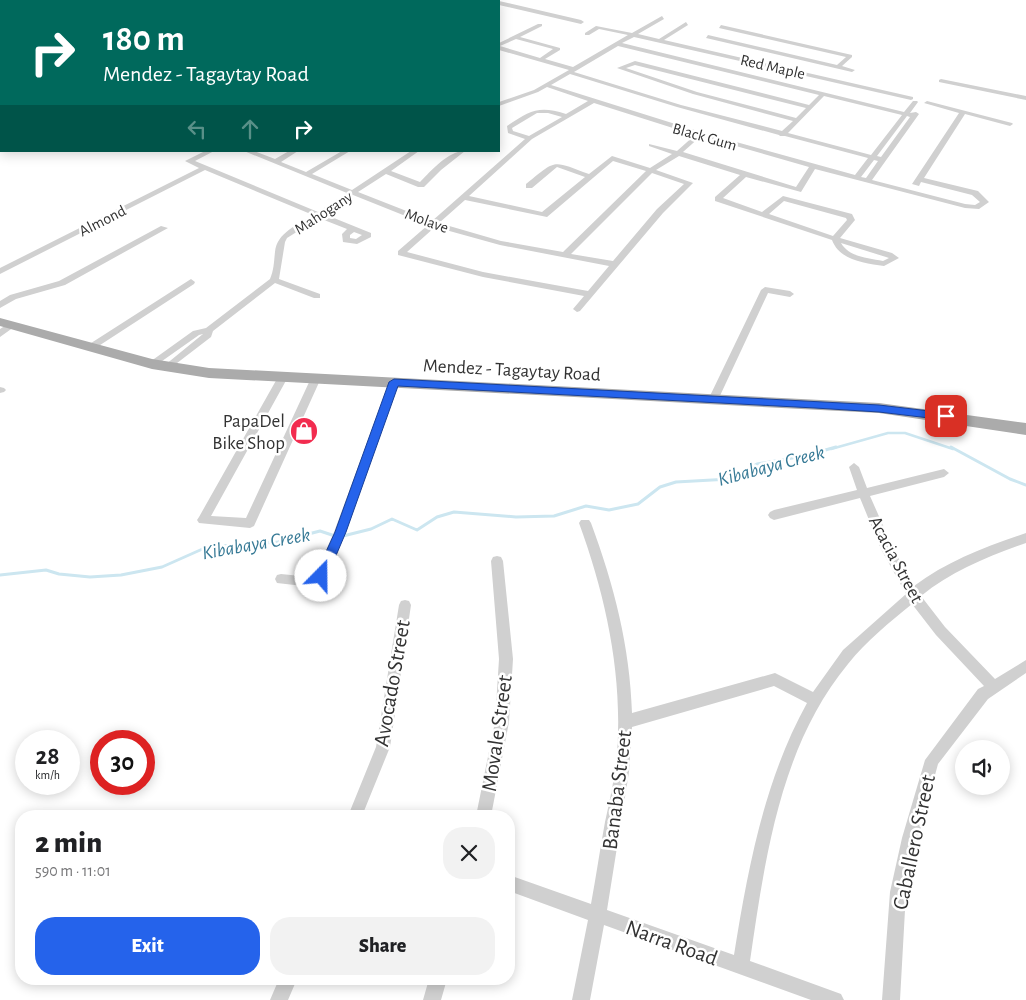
<!DOCTYPE html>
<meta charset="utf-8">
<style>
:root{--surface:#fff;--page:#f2f2f2;--text:#202124;--muted:#757577;--accent:#2563eb}
body{margin:0;font-family:"Alegreya Sans",sans-serif;background:var(--page);color:var(--text);height:100vh;display:flex;flex-direction:column;font-size:19px;white-space:nowrap}
*{box-sizing:border-box;margin:0}
p{font-size:16px;color:var(--muted)}
.icon{flex:none;width:28px;height:28px;fill:none;stroke:currentColor;stroke-width:2;stroke-linecap:round;stroke-linejoin:round}
.map{position:relative;flex:1;overflow:hidden}
.panel{position:absolute;left:15px;top:810px;width:500px;height:175px;display:flex;flex-direction:column;background:var(--surface);border-radius:20px;box-shadow:0 2px 12px #0003}
.panel>*{flex:none}
.top-card{position:absolute;left:0px;top:0px;width:500px;height:152px;box-shadow:0 2px 12px #0003;background:#00695c;color:#fff;overflow:hidden}
.buttons{position:absolute;left:955px;top:740px;display:grid;gap:10px}
.buttons a{display:grid;place-items:center;width:55px;height:55px;border-radius:50%;background:var(--surface);box-shadow:0 2px 12px #0003;font-size:25px}
.speed{position:absolute;left:15px;top:730px;display:flex;gap:10px;font-size:25px;font-weight:700;text-align:center}
.speed>*{display:grid;place-content:center;width:65px;height:65px;border-radius:50%;background:var(--surface);box-shadow:0 2px 12px #0003;line-height:1}
.speed small{font-size:12px;font-weight:400}
.speed .limit{border:8px solid #d22;background:#fff;color:#111}
.pin{position:absolute;display:grid;place-items:center;width:42px;height:42px;color:#fff;margin:-21px;border-radius:10px;box-shadow:0 2px 8px #0006}
.me{position:absolute;width:55px;margin:-28px;rotate:22deg;stroke-linejoin:round;filter:drop-shadow(0 0 4px #0008)}
.turn{display:flex;align-items:center;gap:18px;height:105px;padding:0 20px;font-size:22px}
.turn .icon{width:65px;height:65px;stroke-width:2.5}
.turn b{display:block;font-size:35px;line-height:42px}
.lanes{display:flex;align-items:center;height:48px;padding:0 20px;background:#0003;justify-content:center;gap:25px;direction:ltr}
.lanes .off{opacity:.35}
.round{display:grid;place-items:center;flex:none;width:52px;height:52px;border-radius:20px;background:var(--page)}
.headline{display:flex;align-items:center;justify-content:space-between;height:85px;padding:0 20px}
h1{font-size:30px;font-weight:800;line-height:38px}
.primary-button{display:flex;gap:10px;margin-top:auto;padding:10px 20px}
.primary-button a{flex:1;height:58px;border-radius:20px;background:var(--accent);color:#fff;font-size:20px;font-weight:800;line-height:58px;text-align:center}
.primary-button a+a{background:var(--page);color:var(--text)}
.map>svg:first-child{display:block}
.lines{fill:none;stroke-linecap:round;stroke-linejoin:round}
.stream-far1{stroke:#cce6f0;stroke-width:2.5}
.stream{stroke:#cce6f0;stroke-width:3}
.minor{fill:#d0d0d0;fill-rule:evenodd}
.tertiary{fill:#d0d0d0;fill-rule:evenodd}
.primary{fill:#ababab;fill-rule:evenodd}
.route{fill:#2563eb;stroke:#184099}
.labels{text-anchor:middle;stroke-width:5;stroke-linejoin:round;paint-order:stroke}
.far-street-label{font-size:16px;fill:#333;stroke:#fff}
.street-label{font-size:19px;fill:#333;stroke:#fff}
.poi-label{font-size:19px;fill:#333;stroke:#fff;text-anchor:end}
.water-label{font-size:20px;font-style:italic;fill:#377a96;stroke:#fff}
.near-street-label{font-size:22px;fill:#333;stroke:#fff}
</style>
<div class="map">
<svg width="1026" height="1000" viewBox="0 0 1026 1000">
<rect width="100%" height="100%" fill="#fff"/>
<g class="lines">
<!-- stream-far1 -->
<path class="stream-far1" d="M831,449L888,433H905L953,449"/>
<!-- stream -->
<path class="stream" d="M951,447L1010,479L1026,485
M343,536L371,529L392,519L417,530L437,517L454,512L516,517L554,516L586,506L609,510L638,504L660,487L676,482L730,479L757,464L804,456L836,447
M0,575L46,570L59,574L90,577L121,575L162,567L207,547L278,542L320,531L335,536"/>
<!-- minor -->
<path class="minor" d="M449,0H459L460,1H450Z
M499,1L581,20L584,22L581,24L499,5Z
M662,16L664,19L638,34L659,39L686,22L688,25L664,40L913,97V99L911,100L634,37L622,43L904,112L913,101H917L918,102L910,113L916,112L919,114L872,180L965,204L975,205L980,202L972,195L921,182L919,186L912,184L959,113L924,103L927,101L1012,123L1013,124L1010,126L965,114L924,178L978,191L989,202L979,209L965,208L815,169L801,192L746,177L723,198L762,212L783,196L852,214L855,220L840,238L892,253L899,258L884,266C865,263 840,261 832,240L715,201V197L740,175L679,156L656,170L693,183L663,213L580,311L577,312L573,309L584,296L483,277L398,255V251L428,225L353,195L324,214L371,233V237L357,244L343,242L342,234L347,229L319,218L287,238L285,242L279,279L320,294V298H314L275,283L213,331L211,337L168,370L165,369V365L203,334L199,335L155,366L152,367L147,364L193,331L206,328L270,279C274,270 274,261 275,252C277,232 298,225 313,215L205,170L0,274V268L199,168L185,161L205,151H214L195,161L318,212L347,193L244,151H254L275,159L289,151H298L281,162L306,172L342,151H350L312,174L352,190L411,151H419L391,171L420,182C432,170 448,151 465,151L441,170L424,187H418L386,174L358,192L432,221L525,139L508,133L507,126C530,111 538,105 566,114L588,101L547,87L538,92L499,106V102L534,90L569,70L499,50V43L538,24H542V26L520,37L560,48V50L545,59L573,67L628,35L599,29L589,35H585V33L596,26L632,33ZM516,39L553,49L540,58L500,46ZM618,46L819,95L809,105L635,61L617,68L693,94L793,121L782,131L681,105L574,72ZM635,65L806,108L796,118L697,92L626,68ZM570,74L677,107L779,135L780,136H785L868,158L855,175L704,133L551,85ZM824,96L902,115L871,155L788,133ZM594,103L695,135L677,151L649,144V146L672,154L650,168L612,156L589,174C551,160 557,159 526,184V188H532L557,167L585,177L542,212L469,196L532,139ZM537,113H548L562,117L529,136L513,131L512,128ZM907,116L910,117L881,157L877,156ZM701,136L809,167L796,187L683,152ZM874,160L878,161L866,178L861,177ZM613,161L646,171L563,252L501,241L439,223L465,200L547,217ZM652,173L684,184L657,209L613,261L571,254ZM784,201L846,218L847,220L833,236L769,214ZM435,227L500,245L609,266L588,291L483,272L407,252ZM354,232L362,235L356,239L350,238V235ZM841,243L886,257L889,258L883,261C868,258 849,257 841,243Z
M721,25L852,55V57L842,66L855,70L852,72L706,38L708,35L837,65L846,57L719,28Z
M0,65H1V69H0Z
M941,79L1026,96V100L939,82V80Z
M0,115H1V119H0Z
M161,226L168,228L65,285L16,299L0,308V301L10,295L59,281Z
M191,279L195,282L194,284L94,349H88V345Z
M765,287L790,291L794,294L790,297L768,293L718,400L717,402H709L708,400L761,290Z
M11,322L14,323V327L0,337V329Z
M283,374L288,377L211,516L246,518L311,378L313,376H319L321,378L254,526L250,528L199,523L197,520L199,517L278,377Z
M394,380L399,383L346,532L325,580L312,587L277,583L275,579L277,575L281,574L310,577L316,573L334,532L389,383Z
M0,387L4,388L6,390L4,392L0,393Z
M854,463L859,467L867,488L944,469L949,473L944,477L870,496L893,548L914,586C947,561 987,546 1026,533V543C989,556 952,571 921,596L945,627L995,679L1026,660V673L988,699L938,764L918,838L906,892L900,1000H882L890,892L902,838L925,760L978,689L984,686L936,635L912,604C890,622 866,641 848,664C780,746 765,859 750,961L841,994L844,1000H811L604,925L590,1000H572L588,920L509,891V875L591,904C596,877 600,849 605,822C610,799 615,777 617,754C623,675 606,597 579,523L581,520H589L591,523C614,585 630,647 632,713L775,673L813,692L843,650L906,594L881,549L860,498L774,520L770,518L768,515L770,512L774,510L857,490L849,467ZM774,686L807,703C764,781 748,868 734,955L607,910L629,772L632,727Z
M497,556L501,557L503,561L513,659L509,722L491,816H476L495,722L499,659L491,561L493,557Z
M405,600L409,601L411,605L390,747L362,816H348L376,747L399,605L401,601Z
M279,979H297L288,1000H270Z
M429,979H447L441,1000H423Z"/>
<!-- tertiary -->
<path class="tertiary" d="M213,0H223L224,1H214Z"/>
<!-- primary -->
<path class="primary" d="M1,42V48L0,49V43Z
M0,318L152,359L209,368L879,403L1026,423V435L879,413L209,378L152,369L0,326Z"/>
</g>
<!-- route -->
<path class="route" d="M394,379L879,405L946,413L951,416L946,420L879,412L815,408L398,386L346,532L326,579H317L315,576L335,532L389,382Z"/>
<!-- icons -->
<defs>
<symbol id="shop-disc" viewBox="-11 -11 22 22"><circle r="9.5" fill="#f22c4f" stroke="#fff"/><path d="M-5-2.5h2.3a2.7 3.5 0 0 1 5.4 0H5L5.5 6h-11ZM-1.5-2.5h3a1.5 2.3 0 0 0-3 0Z" fill="#fff"/></symbol>
</defs>
<g fill-rule="evenodd">
<use href="#shop-disc" x="288" y="415" width="32" height="32"/>
</g>
<g class="labels">
<!-- far-street labels -->
<g class="far-street-label">
<text transform="translate(773 66) rotate(13)" y="6">Red Maple</text>
<text transform="translate(705 136) rotate(16)" y="6">Black Gum</text>
<text transform="translate(323 212) rotate(-33)" y="6">Mahogany</text>
<text transform="translate(102 220) rotate(-27)" y="6">Almond</text>
<text transform="translate(427 220) rotate(20)" y="6">Molave</text>
</g>
<!-- street labels -->
<g class="street-label">
<text transform="translate(512 369) rotate(3)" y="7">Mendez - Tagaytay Road</text>
<text transform="translate(897 559) rotate(62)" y="7">Acacia Street</text>
</g>
<!-- poi labels -->
<g class="poi-label">
<text x="285" y="427">PapaDel<tspan x="285" dy="22">Bike Shop</tspan></text>
</g>
<!-- water labels -->
<g class="water-label">
<text transform="translate(771 465) rotate(-15)" y="7">Kibabaya Creek</text>
<text transform="translate(256 543) rotate(-10)" y="7">Kibabaya Creek</text>
</g>
<!-- near-street labels -->
<g class="near-street-label">
<text transform="translate(391 683) rotate(-80)" y="8">Avocado Street</text>
<text transform="translate(496 733) rotate(-82)" y="8">Movale Street</text>
<text transform="translate(616 790) rotate(-83)" y="8">Banaba Street</text>
<text transform="translate(913 842) rotate(-78)" y="8">Caballero Street</text>
<text transform="translate(672 942) rotate(20)" y="8">Narra Road</text>
</g>
</g>
</svg>
<div class="buttons">
<a><svg class="icon" aria-label="sound" viewBox="0 0 24 24"><path d="M4 9h4l5-4v14l-5-4H4zM17 9q2 3 0 6"/></svg></a>
</div>
<div class="speed"><div>28<small>km/h</small></div><div class="limit">30</div></div>
<div class="pin" style="left:946px;top:416px;background:#d93025"><svg class="icon" aria-label="arrive" viewBox="0 0 24 24"><path d="M6 21V4h12l-3 4 3 4H6"/></svg></div>
<svg class="me" style="left:321px;top:576px" viewBox="-20 -20 40 40"><circle r="19" fill="#fff"/><path d="M0-13L10 11 0 6-10 11z" fill="#2563eb"/></svg>
<div class="top-card">
<div class="turn"><svg class="icon" aria-label="right" viewBox="0 0 24 24"><path d="M7 20v-9h11M14 6l5 5-5 5"/></svg><div><b>180 m</b>Mendez - Tagaytay Road</div></div>
<div class="lanes"><svg class="icon off" aria-label="left" viewBox="0 0 24 24"><path d="M17 20v-9H6M10 6l-5 5 5 5"/></svg><svg class="icon off" aria-label="ahead" viewBox="0 0 24 24"><path d="M12 20V5M6 11l6-6 6 6"/></svg><svg class="icon" aria-label="right" viewBox="0 0 24 24"><path d="M7 20v-9h11M14 6l5 5-5 5"/></svg></div>
</div>
<section class="panel">
<div class="headline"><div><h1>2 min</h1><p>590 m · 11:01</p></div><a class="round"><svg class="icon" aria-label="close" viewBox="0 0 24 24"><path d="M6 6l12 12M18 6L6 18"/></svg></a></div>
<div class="primary-button"><a>Exit</a><a>Share</a></div>
</section>
</div>
